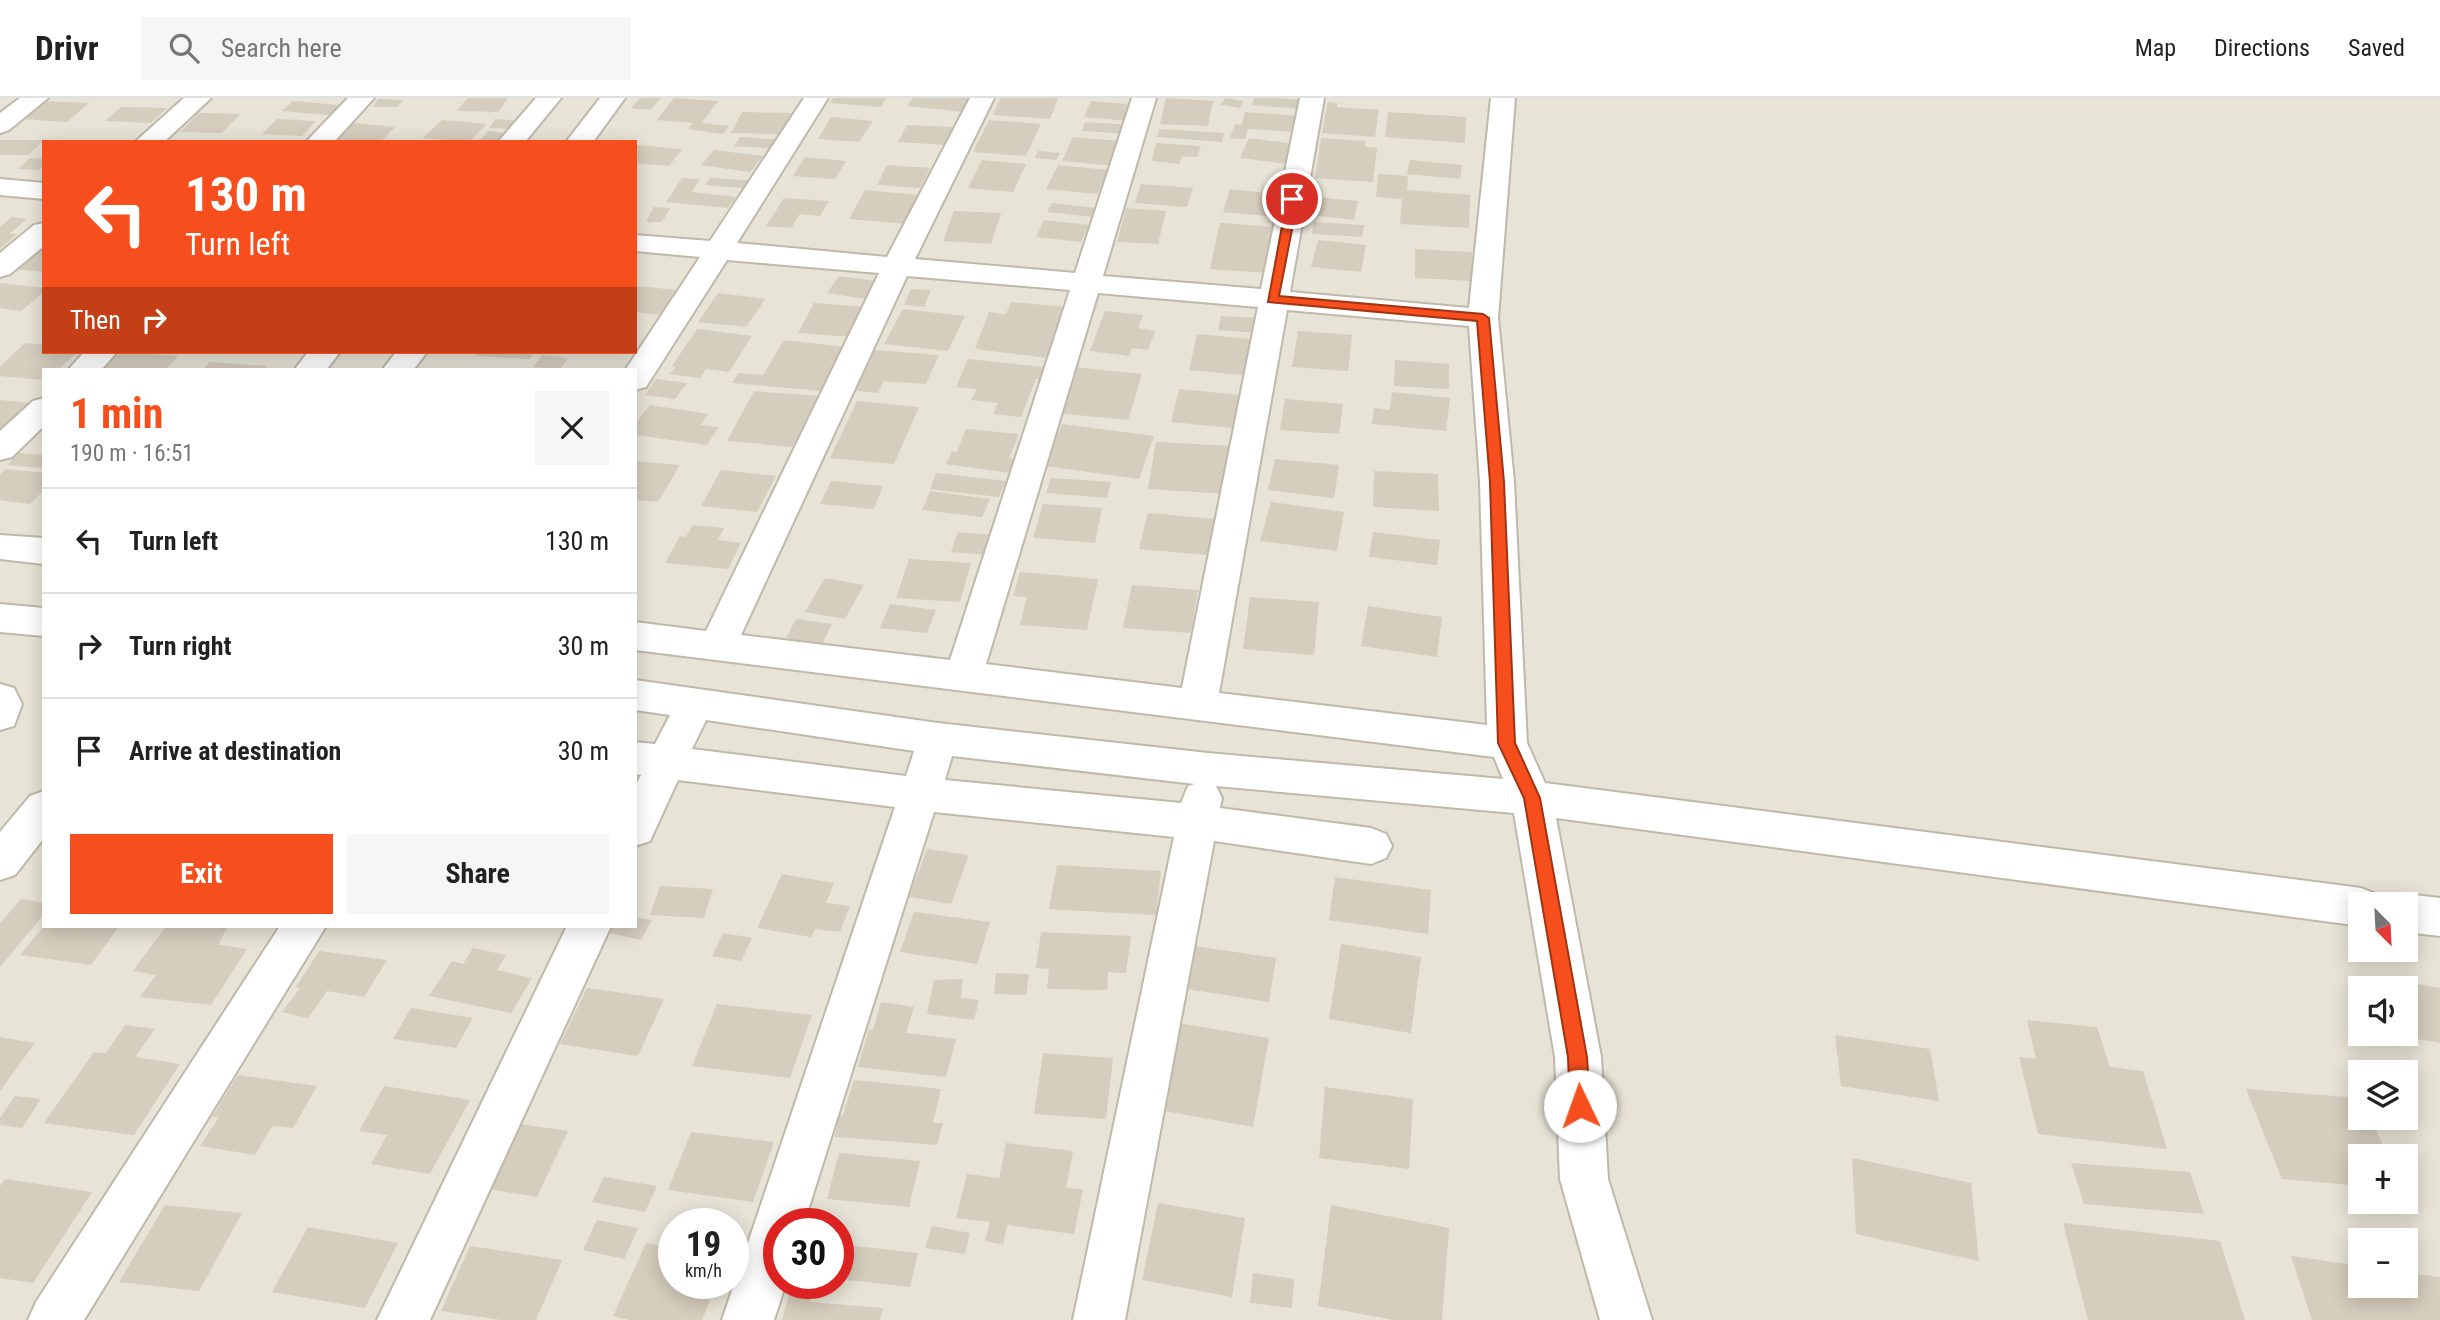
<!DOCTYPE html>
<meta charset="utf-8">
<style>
:root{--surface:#fff;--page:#f6f6f6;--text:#222;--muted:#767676;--line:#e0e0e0;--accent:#f64e1c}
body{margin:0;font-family:"Roboto Condensed",sans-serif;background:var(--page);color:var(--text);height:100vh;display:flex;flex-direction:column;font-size:26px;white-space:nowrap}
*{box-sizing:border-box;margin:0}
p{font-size:23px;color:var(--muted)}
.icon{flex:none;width:38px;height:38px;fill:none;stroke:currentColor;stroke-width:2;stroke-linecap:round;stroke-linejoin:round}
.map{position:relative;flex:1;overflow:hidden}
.details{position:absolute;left:42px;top:270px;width:595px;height:560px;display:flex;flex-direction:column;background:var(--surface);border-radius:0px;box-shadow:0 4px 18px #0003}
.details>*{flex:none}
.hud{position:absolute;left:42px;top:42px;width:595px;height:214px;border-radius:0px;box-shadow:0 4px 18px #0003;background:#f64e1c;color:#fff;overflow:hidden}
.needle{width:46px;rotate:156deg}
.fabs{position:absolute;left:2348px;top:794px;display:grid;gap:14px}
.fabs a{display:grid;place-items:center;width:70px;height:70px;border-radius:0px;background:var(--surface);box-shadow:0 4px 18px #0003;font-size:35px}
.speed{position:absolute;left:658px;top:1110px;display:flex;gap:14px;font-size:35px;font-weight:700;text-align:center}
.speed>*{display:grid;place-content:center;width:91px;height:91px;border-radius:50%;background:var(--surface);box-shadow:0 4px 18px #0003;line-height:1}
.speed small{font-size:18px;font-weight:400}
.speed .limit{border:10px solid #d22;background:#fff;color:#111}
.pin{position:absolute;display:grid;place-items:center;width:60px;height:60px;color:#fff;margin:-30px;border:4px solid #fff;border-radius:50%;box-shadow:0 2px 7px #0007}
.me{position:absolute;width:77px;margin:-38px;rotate:357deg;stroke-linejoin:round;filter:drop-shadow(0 0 5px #0008)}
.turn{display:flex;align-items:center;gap:24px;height:147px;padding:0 28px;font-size:32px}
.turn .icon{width:91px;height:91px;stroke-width:2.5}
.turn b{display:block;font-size:49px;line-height:60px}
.then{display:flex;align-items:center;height:66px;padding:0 28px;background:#0003;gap:14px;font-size:26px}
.round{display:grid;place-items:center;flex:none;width:74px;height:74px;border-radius:0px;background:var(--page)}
.overview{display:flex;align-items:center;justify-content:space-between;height:119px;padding:0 28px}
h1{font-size:42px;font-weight:700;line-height:52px;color:var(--accent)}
.primary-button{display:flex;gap:14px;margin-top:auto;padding:14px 28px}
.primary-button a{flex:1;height:80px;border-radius:0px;background:var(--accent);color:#fff;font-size:28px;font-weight:700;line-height:80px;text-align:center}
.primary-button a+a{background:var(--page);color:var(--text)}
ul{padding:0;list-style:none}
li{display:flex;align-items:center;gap:21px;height:105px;padding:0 28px;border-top:2px solid var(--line)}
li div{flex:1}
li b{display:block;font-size:26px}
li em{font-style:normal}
header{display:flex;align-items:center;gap:42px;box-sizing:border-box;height:98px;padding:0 35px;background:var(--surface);border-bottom:2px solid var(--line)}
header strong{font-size:33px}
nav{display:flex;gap:38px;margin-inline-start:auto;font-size:24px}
.search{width:490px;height:63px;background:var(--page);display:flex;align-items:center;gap:18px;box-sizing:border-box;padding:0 24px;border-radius:0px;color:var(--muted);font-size:26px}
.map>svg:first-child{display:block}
</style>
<header>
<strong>Drivr</strong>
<div class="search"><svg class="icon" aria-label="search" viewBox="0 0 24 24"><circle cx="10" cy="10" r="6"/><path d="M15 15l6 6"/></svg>Search here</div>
<nav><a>Map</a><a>Directions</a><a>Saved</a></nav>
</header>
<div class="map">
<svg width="2440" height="1222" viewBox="0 0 2440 1222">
<rect width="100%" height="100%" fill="#f3f1e8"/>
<path fill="#e7e3d6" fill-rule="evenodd" d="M0 0H2440V1222H0ZM44 44H635V254H44ZM44 271H635V828H44ZM2361 807H2406V852H2361ZM2361 891H2406V936H2361ZM2361 975H2406V1020H2361ZM2361 1059H2406V1104H2361ZM674 1125H733V1185H674ZM779 1125H838V1185H779ZM2361 1143H2406V1188H2361Z"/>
<g fill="#d5cdbd">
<polygon points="468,0 508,0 498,14 457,13"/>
<polygon points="640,0 661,0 650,12 631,10"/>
<polygon points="674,0 718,3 702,25 729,28 723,36 687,31 693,25 657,22"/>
<polygon points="833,0 886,0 881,9 830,5"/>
<polygon points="913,0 972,0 963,14 907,8"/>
<polygon points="1000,0 1058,0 1050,21 993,17"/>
<polygon points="1166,0 1213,3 1208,28 1160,26"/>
<polygon points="1225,0 1244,3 1240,10 1221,7"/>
<polygon points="1254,0 1276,0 1302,2 1300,11 1252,7"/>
<polygon points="378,1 403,2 397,9 373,9"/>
<polygon points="43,3 89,5 67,24 20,21"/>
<polygon points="293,3 340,7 329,17 282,13"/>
<polygon points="1091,3 1137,7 1130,23 1084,19"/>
<polygon points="1328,4 1337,5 1337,9 1379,12 1375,39 1322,35"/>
<polygon points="121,9 167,10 151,25 105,23"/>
<polygon points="742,14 792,15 782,36 731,35"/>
<polygon points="1245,14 1299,18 1295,34 1248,31 1245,41 1230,40 1235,26 1242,27"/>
<polygon points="1388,14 1466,19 1465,45 1385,39"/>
<polygon points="199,15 240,16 222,35 180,34"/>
<polygon points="831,19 873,23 859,44 818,41"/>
<polygon points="277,21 316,23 302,38 262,36"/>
<polygon points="495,21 525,23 518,31 489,30"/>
<polygon points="442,22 487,26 469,44 423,40"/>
<polygon points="989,22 1041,26 1026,58 973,54"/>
<polygon points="1085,24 1131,27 1129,36 1082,33"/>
<polygon points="353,25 395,29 380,44 333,43"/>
<polygon points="907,27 954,29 946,47 898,44"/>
<polygon points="1159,31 1224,35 1222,44 1157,39"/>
<polygon points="488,33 514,36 506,44 478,44"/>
<polygon points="740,39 783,42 777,51 734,48"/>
<polygon points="1073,39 1120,43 1117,68 1062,63"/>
<polygon points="1249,40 1296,46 1288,66 1240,60"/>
<polygon points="1321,40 1366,43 1365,49 1377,50 1373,84 1315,80"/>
<polygon points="0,42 44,42 28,57 0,57"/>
<polygon points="1156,45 1201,48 1197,59 1182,58 1179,66 1152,63"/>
<polygon points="637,47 682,51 669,68 635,65"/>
<polygon points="714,52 763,58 750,74 701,67"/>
<polygon points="1038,53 1060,55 1056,62 1035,60"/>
<polygon points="805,59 846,63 835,81 793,78"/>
<polygon points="30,60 44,61 44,68 38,72 18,71"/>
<polygon points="982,62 1026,66 1013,94 968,90"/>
<polygon points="1410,62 1462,67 1460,81 1407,76"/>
<polygon points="887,67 930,70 920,90 877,87"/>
<polygon points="1058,67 1109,72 1097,96 1046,91"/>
<polygon points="1378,76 1408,78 1407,92 1470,97 1469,130 1400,126 1402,101 1376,99"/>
<polygon points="682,80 700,81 692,94 736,99 728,110 666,104"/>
<polygon points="710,80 761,83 756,91 705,87"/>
<polygon points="1141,86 1193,90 1187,109 1135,105"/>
<polygon points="1230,91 1284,97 1277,119 1223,114"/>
<polygon points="865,92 920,97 906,126 849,121"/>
<polygon points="1315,99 1358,103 1354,122 1310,117"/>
<polygon points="784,100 829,103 820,118 800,116 791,130 766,128"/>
<polygon points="1052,105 1097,110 1092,119 1047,114"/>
<polygon points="654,109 670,110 662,124 646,124"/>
<polygon points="1126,110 1166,113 1158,146 1117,144"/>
<polygon points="954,113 1001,115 991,146 943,143"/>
<polygon points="12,119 27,121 9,136 17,136 0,151 0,129"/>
<polygon points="1044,122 1089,127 1081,144 1036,139"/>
<polygon points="1314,124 1364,127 1362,139 1312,136"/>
<polygon points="1220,125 1276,129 1268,175 1210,171"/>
<polygon points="1318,142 1366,147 1361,174 1311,169"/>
<polygon points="44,144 44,174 14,171"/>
<polygon points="1415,151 1472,154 1472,183 1415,180"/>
<polygon points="839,178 883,184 872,202 827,195"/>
<polygon points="0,185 44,190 44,194 21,213 0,210"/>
<polygon points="635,188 678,192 659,217 635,214"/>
<polygon points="911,191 931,192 924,209 904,207"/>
<polygon points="718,195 765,201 746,229 698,224"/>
<polygon points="1011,204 1067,209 1048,260 975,251 989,214 1006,216"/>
<polygon points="814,205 867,209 852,239 798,235"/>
<polygon points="903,211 965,218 948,253 884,246"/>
<polygon points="1105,213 1143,217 1138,230 1155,233 1148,252 1132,250 1129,258 1090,253"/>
<polygon points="1221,218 1260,220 1258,235 1218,232"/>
<polygon points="697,231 752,238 729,274 706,271 700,280 670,276 676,268 672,268"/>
<polygon points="1298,233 1352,237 1348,273 1292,269"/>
<polygon points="1197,236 1250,241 1243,277 1189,272"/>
<polygon points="784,242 846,249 822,293 732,285 738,275 763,277"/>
<polygon points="25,245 44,247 44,254 78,254 59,271 44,271 44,282 0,278 0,269"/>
<polygon points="875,252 939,257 926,286 884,283 878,295 856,293"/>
<polygon points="121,254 178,258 166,271 104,271"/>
<polygon points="479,254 534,254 530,261 476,258"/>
<polygon points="542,257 568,260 560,271 533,269"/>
<polygon points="968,261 1052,270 1048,282 1036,281 1021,319 993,316 998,305 971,302 977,291 956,289"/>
<polygon points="1395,262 1449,266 1449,291 1394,288"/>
<polygon points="210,264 267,268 264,271 203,271"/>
<polygon points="1074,269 1142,276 1128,322 1056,315"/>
<polygon points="656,281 687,285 675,301 645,297"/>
<polygon points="1179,291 1240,297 1232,330 1171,324"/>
<polygon points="754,293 818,298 793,349 727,343"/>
<polygon points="1392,294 1450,300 1446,333 1372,326 1374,310 1390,312"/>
<polygon points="1285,301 1343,306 1339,336 1280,332"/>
<polygon points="0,302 31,305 0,336"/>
<polygon points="857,303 919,309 894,366 830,360"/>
<polygon points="650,307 708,316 701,327 719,329 707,347 635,337 635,326"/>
<polygon points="1062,326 1154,338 1139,381 1045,368"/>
<polygon points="966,331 1019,336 1009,360 1022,362 1017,376 946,366 952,353 957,354"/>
<polygon points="1156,344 1233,348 1227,396 1148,391"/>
<polygon points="19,355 44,357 44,367 41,370 7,367"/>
<polygon points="1275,361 1339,367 1334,400 1268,392"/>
<polygon points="635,363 680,367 658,404 635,402"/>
<polygon points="6,371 44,375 44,392 30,406 0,402 0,376"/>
<polygon points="721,372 776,378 757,414 701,408"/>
<polygon points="1374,373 1438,376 1439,413 1373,409"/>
<polygon points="936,375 1006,383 999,399 930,391"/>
<polygon points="1051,380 1111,384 1107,400 1046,395"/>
<polygon points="831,383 883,388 874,411 820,406"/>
<polygon points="930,393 990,401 982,419 922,412"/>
<polygon points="1271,404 1344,414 1337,453 1260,443"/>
<polygon points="1043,406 1102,410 1095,445 1033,440"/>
<polygon points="1148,415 1216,421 1209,457 1139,451"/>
<polygon points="693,427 724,430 718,442 741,445 728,471 665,465 680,438 686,439"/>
<polygon points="958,434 995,437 990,457 951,454"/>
<polygon points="1373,434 1440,442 1437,467 1369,459"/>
<polygon points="909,461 971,465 960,504 896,500"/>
<polygon points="1020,474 1098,481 1087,532 1020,527 1027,499 1013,498"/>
<polygon points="825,480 864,487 845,521 805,514"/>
<polygon points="1132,487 1198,492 1191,535 1123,530"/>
<polygon points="1250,499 1319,504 1314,557 1243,551"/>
<polygon points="890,506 936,512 927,535 880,530"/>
<polygon points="1368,508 1442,519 1437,559 1361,548"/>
<polygon points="796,521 832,526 822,546 786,540"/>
<polygon points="927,751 969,757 951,806 909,799"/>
<polygon points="1057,767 1161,773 1156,817 1049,811"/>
<polygon points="782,776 834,785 826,805 850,808 840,834 815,831 811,839 757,830"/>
<polygon points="1335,779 1431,792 1428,836 1329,822"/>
<polygon points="660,788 713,791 704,820 650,817"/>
<polygon points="21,801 44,805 44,816 0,869 0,825"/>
<polygon points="914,814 990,824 977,866 900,854"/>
<polygon points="635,819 652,822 641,842 605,834 608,828 635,828"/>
<polygon points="44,828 119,828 91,867 20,857"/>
<polygon points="166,828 228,828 218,847 247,851 211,907 140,899 156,877 133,873"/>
<polygon points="1041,834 1131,838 1126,875 1108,874 1107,892 1047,891 1049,871 1036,870"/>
<polygon points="723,835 752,840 741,863 712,858"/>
<polygon points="1341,846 1421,859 1411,935 1329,921"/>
<polygon points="1195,848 1276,860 1269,904 1187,891"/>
<polygon points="473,850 506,857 497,872 532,880 511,915 429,898 452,863 463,866"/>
<polygon points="319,853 387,862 364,899 327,893 308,920 282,914 300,890 296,889"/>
<polygon points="996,875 1029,876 1026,897 994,896"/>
<polygon points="2382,880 2440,890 2440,945 2400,938 2406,936 2406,891 2386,891"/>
<polygon points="963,881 961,900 979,902 974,922 927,916 934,882"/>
<polygon points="587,890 664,901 638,958 560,946"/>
<polygon points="881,904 914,909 906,935 956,941 946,979 858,969 869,931 873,932"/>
<polygon points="717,906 812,917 790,980 692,968"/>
<polygon points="411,910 473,920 456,950 393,941"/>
<polygon points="2027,922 2097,929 2110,969 2143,973 2167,1051 2038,1036 2019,959 2036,961"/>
<polygon points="1178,925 1269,940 1253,1029 1159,1012"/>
<polygon points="125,927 155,931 135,959 180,966 134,1037 44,1025 94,954 106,955"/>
<polygon points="1835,937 1930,951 1939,1003 1841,988"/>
<polygon points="0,939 35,945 0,993"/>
<polygon points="1043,955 1113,960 1106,1021 1034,1016"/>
<polygon points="238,977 317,988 293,1030 272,1028 255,1057 200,1048 219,1019 212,1019"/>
<polygon points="854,982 941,991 933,1025 943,1025 937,1047 835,1039 839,1017 843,1017"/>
<polygon points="384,988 470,1002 430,1076 371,1066 387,1037 359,1033"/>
<polygon points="1325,989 1413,1001 1409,1071 1319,1060"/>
<polygon points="2246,991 2361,1000 2361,1020 2371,1020 2388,1059 2361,1059 2361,1088 2282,1081"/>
<polygon points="15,998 41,1001 22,1030 0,1027 0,1020"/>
<polygon points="514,1025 568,1033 537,1099 482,1090"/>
<polygon points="691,1034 774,1044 753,1104 668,1092"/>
<polygon points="1006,1045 1073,1053 1066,1090 1083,1091 1074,1136 1007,1127 1003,1147 985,1143 990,1124 956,1120 967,1076 999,1080"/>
<polygon points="839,1055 920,1063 909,1109 827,1101"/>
<polygon points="1852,1060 1971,1085 1979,1163 1856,1136"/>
<polygon points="2071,1065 2190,1074 2204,1116 2084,1106"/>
<polygon points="604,1079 657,1088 645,1114 592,1104"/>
<polygon points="5,1081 92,1094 33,1185 0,1180 0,1088"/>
<polygon points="1158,1105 1245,1120 1232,1199 1142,1182"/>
<polygon points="165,1107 242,1115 199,1193 119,1184"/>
<polygon points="1331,1107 1449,1130 1442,1222 1394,1222 1318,1208"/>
<polygon points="597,1122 638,1130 624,1161 583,1152"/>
<polygon points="2063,1125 2220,1143 2245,1222 2088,1222"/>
<polygon points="932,1128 970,1135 965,1156 925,1150"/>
<polygon points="308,1129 398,1145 365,1210 272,1194"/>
<polygon points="646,1145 674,1151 674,1185 717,1185 702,1222 629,1222 613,1218"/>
<polygon points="838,1146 918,1155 910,1189 838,1181"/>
<polygon points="470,1148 562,1162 536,1222 501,1222 441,1213"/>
<polygon points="2291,1158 2361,1168 2361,1188 2406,1188 2406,1175 2440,1179 2440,1222 2312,1222"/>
<polygon points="1253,1175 1294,1181 1292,1210 1250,1205"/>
<polygon points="792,1185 814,1185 810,1204 883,1210 880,1222 782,1222"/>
</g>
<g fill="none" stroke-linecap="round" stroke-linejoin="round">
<defs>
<g id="minor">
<polygon points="20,0 48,0 9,32 0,35 0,15"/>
<polygon points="184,0 211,0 164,44 135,44"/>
<polygon points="348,0 374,0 334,44 306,44"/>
<polygon points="536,0 561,0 525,44 498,44"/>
<polygon points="600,0 625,0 593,44 566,44"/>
<path d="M804 0H828L737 145 887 159 970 0H994L915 161 1075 175 1132 0H1156L1103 178 1261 191 1300 0H1324L1290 194 1469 210 1491 0H1515L1498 220 1514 384 1527 645 1545 685 2361 790 2376 796 2381 807H2361V828L1556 720 1601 959 1608 1081 1652 1222H1600L1560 1081 1555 959 1514 715 1216 688 1222 700 1220 710 1371 730 1386 736 1392 748 1386 760 1371 766 1214 743 1125 1222H1073L1174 739 934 714 804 1125H779V1185H786L774 1222H722L895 709 678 682 650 743 635 748V688L641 677 635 676V644L655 646 670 617 635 612V582L938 625 1208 655 1503 681 1494 659 635 552V524L706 533 879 175 727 162 646 289 635 292V271H626L700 159 635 153V137L710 143ZM907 178 1070 192 950 562 741 537ZM1098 195 1258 209 1182 590 986 566ZM1287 212 1469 228 1480 384 1487 627 1219 595ZM706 622 914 653 906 678 692 651ZM952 658 1195 686 1188 688 1181 705 945 682Z"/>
<polygon points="0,81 44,85 44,101 0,97"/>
<polygon points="44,125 44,148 10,176 0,179 0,155 34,127"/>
<polygon points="84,254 117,254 102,271 69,271"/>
<polygon points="308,254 340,254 327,271 295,271"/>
<polygon points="396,254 427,254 414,271 383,271"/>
<polygon points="44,300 44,328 12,359 0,362 0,333 33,303"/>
<polygon points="0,437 44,440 44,466 0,461"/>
<polygon points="0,506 44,510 44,538 0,534"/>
<polygon points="0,586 14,590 22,606 14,628 0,632"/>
<polygon points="44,693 44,740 15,777 0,782 0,734 30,698"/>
<polygon points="2406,796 2440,800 2440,838 2406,834 2406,807 2388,807 2391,802"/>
<polygon points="280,828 326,828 84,1222 28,1222 36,1204"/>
<polygon points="567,828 611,828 430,1222 377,1222"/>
</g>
</defs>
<use href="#minor" stroke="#bfb9aa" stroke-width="4"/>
<use href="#minor" fill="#fff" fill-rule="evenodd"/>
</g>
<polygon fill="#f64e1c" stroke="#a03312" stroke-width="2" points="1292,97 1298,101 1279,198 1483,216 1489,220 1504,384 1515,645 1540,700 1587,959 1590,1008 1587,1015 1580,1017 1573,1015 1570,1008 1568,959 1524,700 1498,645 1490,384 1477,223 1268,204 1287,101"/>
</svg>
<div class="fabs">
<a><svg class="needle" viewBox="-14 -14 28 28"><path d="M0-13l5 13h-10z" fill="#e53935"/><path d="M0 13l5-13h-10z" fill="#767676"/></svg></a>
<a><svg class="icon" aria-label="sound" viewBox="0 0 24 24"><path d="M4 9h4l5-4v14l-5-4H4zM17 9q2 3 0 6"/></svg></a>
<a><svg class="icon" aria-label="layers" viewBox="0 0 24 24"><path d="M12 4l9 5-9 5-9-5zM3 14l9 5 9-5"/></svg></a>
<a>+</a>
<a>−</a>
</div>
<div class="speed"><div>19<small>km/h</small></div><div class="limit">30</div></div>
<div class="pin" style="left:1292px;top:101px;background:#d93025"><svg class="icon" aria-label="arrive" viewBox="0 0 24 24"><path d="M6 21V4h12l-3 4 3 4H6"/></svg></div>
<svg class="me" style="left:1580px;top:1008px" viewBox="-20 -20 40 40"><circle r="19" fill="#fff"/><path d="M0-13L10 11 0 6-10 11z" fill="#f64e1c"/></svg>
<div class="hud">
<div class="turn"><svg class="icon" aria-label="left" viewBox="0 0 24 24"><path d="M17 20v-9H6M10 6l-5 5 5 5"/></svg><div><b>130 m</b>Turn left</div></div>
<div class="then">Then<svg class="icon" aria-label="right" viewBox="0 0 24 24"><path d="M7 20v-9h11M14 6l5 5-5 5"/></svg></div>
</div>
<section class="details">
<div class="overview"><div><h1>1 min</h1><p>190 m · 16:51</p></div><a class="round"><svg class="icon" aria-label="close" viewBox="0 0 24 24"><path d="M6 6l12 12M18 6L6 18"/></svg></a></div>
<ul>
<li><svg class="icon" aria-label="left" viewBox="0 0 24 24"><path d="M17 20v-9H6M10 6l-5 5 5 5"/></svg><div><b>Turn left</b></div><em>130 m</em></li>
<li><svg class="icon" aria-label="right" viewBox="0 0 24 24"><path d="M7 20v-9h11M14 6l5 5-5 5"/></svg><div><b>Turn right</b></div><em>30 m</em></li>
<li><svg class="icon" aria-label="arrive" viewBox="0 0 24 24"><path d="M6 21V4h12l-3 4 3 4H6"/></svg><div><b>Arrive at destination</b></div><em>30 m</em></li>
</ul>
<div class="primary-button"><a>Exit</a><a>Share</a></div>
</section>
</div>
